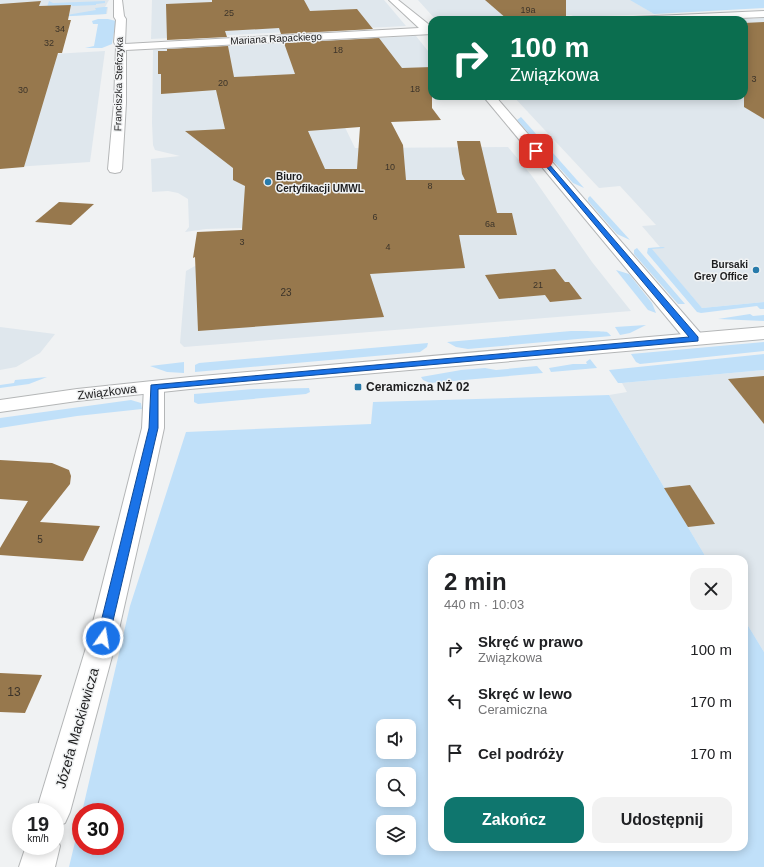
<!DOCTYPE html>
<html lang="pl">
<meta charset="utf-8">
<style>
:root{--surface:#fff;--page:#f2f2f2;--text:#202124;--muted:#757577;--accent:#0f766e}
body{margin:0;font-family:Arial,sans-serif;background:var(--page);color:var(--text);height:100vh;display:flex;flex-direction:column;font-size:15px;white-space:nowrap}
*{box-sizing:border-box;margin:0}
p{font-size:13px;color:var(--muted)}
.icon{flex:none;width:22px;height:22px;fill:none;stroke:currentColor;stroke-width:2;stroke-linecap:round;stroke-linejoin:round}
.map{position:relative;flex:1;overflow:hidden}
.panel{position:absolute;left:428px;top:555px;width:320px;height:296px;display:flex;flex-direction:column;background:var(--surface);border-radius:12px;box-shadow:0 2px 10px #0003}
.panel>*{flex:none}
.top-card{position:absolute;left:428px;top:16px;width:320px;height:84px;border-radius:12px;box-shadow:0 2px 10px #0003;background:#0b6e4f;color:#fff;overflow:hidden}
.controls{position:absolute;left:376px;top:719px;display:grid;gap:8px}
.controls a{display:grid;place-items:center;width:40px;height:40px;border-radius:8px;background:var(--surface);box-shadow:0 2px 10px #0003;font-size:20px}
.speed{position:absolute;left:12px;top:803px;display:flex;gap:8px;font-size:20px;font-weight:700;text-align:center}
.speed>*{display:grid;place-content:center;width:52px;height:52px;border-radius:50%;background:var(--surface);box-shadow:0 2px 10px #0003;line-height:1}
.speed small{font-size:10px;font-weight:400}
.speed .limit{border:6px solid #d22;background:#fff;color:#111}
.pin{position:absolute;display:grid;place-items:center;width:34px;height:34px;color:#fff;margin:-17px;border-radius:8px;box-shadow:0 2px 6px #0006}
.me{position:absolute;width:44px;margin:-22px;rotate:13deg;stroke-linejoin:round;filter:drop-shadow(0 0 3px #0008)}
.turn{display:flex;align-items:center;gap:14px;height:84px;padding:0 16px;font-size:18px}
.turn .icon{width:52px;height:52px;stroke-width:2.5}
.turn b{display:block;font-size:28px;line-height:34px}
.round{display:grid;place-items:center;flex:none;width:42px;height:42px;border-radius:12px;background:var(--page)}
.headline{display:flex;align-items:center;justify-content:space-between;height:68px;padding:0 16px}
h1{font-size:24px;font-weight:600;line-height:30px}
.primary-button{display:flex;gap:8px;margin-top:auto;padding:8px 16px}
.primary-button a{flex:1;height:46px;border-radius:12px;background:var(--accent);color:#fff;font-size:16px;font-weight:600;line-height:46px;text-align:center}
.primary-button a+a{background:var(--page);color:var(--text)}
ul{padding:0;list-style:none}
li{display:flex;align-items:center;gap:12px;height:52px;padding:0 16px}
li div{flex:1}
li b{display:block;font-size:15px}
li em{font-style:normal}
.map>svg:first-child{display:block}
</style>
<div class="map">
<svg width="764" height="867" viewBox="0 0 764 867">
<rect width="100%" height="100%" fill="#f0f2f3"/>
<g fill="#dfe7ed">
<polygon points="0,0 109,0 105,7 108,7 107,14 0,19"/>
<polygon points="152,0 384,0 406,26 151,39"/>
<polygon points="418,0 631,0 654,14 575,17 571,15 491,18 493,20 436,20"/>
<polygon points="764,18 764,302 702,308 650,248 660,247 642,226 656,225 620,186 599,188 513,96 744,96 744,20 728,20"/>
<polygon points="416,36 432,56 432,80 337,111 355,148 508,147 532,176 592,262 631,311 184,347 180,343 186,271 204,261 305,226 206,229 185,232 189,227 188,199 178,193 168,191 152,192 151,159 180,156 155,150 153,145 152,123 153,50"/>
<polygon points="105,51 90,162 0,168 0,57"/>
<polygon points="0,327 55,334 40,353 16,367 0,370"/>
<polygon points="764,370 764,652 744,619 744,559 707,559 609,395 627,392 622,383"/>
</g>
<g fill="#c0e0f9" fill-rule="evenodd">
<polygon points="630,0 764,0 764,8 654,14"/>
<polygon points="49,1 53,3 105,1 105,3 96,4 96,5 72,6 72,5 47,7"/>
<polygon points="103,7 107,7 106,14 55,17 96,10 95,8"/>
<polygon points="98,19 108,19 116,21 112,44 102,48 85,48 94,46 98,24 93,24 92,21"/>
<polygon points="521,117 584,188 573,183 517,120"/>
<polygon points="590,196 630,240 617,234 588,201 588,198"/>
<polygon points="663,247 665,248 652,249 702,308 764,302 764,309 760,309 757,306 701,313 697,312 647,253 648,248"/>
<polygon points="637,248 685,304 678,304 634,254 634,250"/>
<polygon points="616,270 629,274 652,303 656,313 648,310"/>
<polygon points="750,314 753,316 764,315 764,321 718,319"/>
<polygon points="646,325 630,333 620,335 615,327"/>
<path d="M571 331C577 331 605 331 607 332 609 333 610 335 611 336L468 349 456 347 447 342Z"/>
<polygon points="764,342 764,351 640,364 636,362 631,354"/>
<polygon points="428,343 427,347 420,352 195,372 195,365 199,363"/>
<polygon points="764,354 764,370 622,383 618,383 609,370"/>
<polygon points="590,359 597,368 551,372 549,368 573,364 587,364 586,362"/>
<polygon points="184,362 184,373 167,372 150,366"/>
<polygon points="537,366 543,373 430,383 423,380 421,377 461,370 485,368 496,370"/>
<polygon points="47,377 29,384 0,388 0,385 14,383 15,380"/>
<polygon points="309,388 310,392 306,394 198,404 194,402 194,394 253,389"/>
<path d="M609 395 707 559H432V847H744V619L764 652V867H69L81 817V846H115V812H82L130 606 186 432 371 424 373 402ZM383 726H409V752H383ZM383 774H409V800H383ZM383 822H409V848H383Z"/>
<polygon points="131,400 141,403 142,409 77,416 0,428 0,418"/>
</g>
<g fill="#97784d" fill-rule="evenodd">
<polygon points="212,0 304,0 310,11 357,9 373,29 281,34 279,28 225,31 227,37 167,40 166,4 212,2"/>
<polygon points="485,0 566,0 566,16 507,19"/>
<polygon points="41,1 39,6 71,5 68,20 71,20 62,53 58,53 24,167 0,169 0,4"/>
<polygon points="764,22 764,119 744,107 744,23"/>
<path d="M379 38 402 68 432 67V108L441 120 391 122 403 145 406 180H465L462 174 457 141H480L497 213H512L517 235H459L465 268 370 274 384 317 198 331 195 257 193 258 197 232 242 230 245 186 233 180V168L185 131 225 129 216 90 161 94V74H158V51H167V49L228 46 234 77 295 74 284 43ZM360 127 357 169H325L308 131Z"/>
<polygon points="59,202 94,204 71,225 35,222"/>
<polygon points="555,269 565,282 569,282 582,299 550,302 545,295 499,299 485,275"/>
<polygon points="764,376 764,424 728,379"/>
<polygon points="0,460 52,463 69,470 71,476 70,484 40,522 100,526 83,561 0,555 0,548 28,501 0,499"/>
<polygon points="690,485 715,524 688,527 664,488"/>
<polygon points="0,673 42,675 25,713 0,712"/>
</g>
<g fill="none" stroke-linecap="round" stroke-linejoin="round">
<defs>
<g id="street">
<polygon points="114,0 122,0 124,16 126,19 125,44 419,28 389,0 398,0 432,27 432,34 126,50 126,103 122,169 120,172 115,173 110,172 108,169 114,103 116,47 114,42 116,20 114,17"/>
<polygon points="764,11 764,17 693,20 628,20 633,17"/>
<polygon points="483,96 495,96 702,335 705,339 702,343 695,345 688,343"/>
<polygon points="154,381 161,383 164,387 164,428 153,479 117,638 70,812 65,823 55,827 55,812 36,812 89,638 129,479 142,428 144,387 147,383"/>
<polygon points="55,834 60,846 55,867 19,867 26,846 55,846"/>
</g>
<polygon id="secondary" points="764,327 764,339 190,389 77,401 0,412 0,400 77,389 190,377"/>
</defs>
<use href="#street" stroke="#b4b6b7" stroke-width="2"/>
<use href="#secondary" stroke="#b4b6b7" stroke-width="2"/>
<use href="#street" fill="#fff" fill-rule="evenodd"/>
<use href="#secondary" fill="#fff" fill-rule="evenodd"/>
</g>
<polygon fill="#1a73e8" stroke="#114b97" points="536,149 698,337 698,341 158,389 158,428 109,638 107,641 103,642 99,641 97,638 149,428 151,385 689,337 534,152 533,151"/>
<g fill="#287bab" stroke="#f0f2f3" stroke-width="1.5">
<circle cx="268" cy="182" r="4"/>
<circle cx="756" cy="270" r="4"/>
<rect x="354" y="383" width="8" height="8" rx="2"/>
</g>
<g text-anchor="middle" stroke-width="3" stroke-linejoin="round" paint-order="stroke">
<g font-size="9" fill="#3c342a">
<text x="528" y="13">19a</text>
<text x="229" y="16">25</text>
<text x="60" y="32">34</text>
<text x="49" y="46">32</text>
<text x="338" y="53">18</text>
<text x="754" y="82">3</text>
<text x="223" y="86">20</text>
<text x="415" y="92">18</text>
<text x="23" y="93">30</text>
<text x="390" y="170">10</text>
<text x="430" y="189">8</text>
<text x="375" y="220">6</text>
<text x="490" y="227">6a</text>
<text x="242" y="245">3</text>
<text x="388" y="250">4</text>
<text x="538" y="288">21</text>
</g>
<g font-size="10" fill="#1d1d1e" stroke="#f0f2f3">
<text transform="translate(276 38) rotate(-3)" y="4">Mariana Rapackiego</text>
<text transform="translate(118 84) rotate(-89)" y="4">Franciszka Stefczyka</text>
</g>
<g font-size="10" font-weight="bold" fill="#1d1d1e" stroke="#f0f2f3" text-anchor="start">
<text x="276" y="180">Biuro<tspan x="276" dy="12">Certyfikacji UMWL</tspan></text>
<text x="748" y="268" text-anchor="end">Bursaki<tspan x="748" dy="12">Grey Office</tspan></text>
</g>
<g font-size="10" fill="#3c342a">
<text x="286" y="296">23</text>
<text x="40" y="543">5</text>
</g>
<g font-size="12" font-weight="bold" fill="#1d1d1e" stroke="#f0f2f3" text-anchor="start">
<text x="366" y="391">Ceramiczna NŻ 02</text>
</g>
<g font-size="12" fill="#1d1d1e" stroke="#f0f2f3">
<text transform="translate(107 392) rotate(-7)" y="4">Związkowa</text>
</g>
<g font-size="12" fill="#3c342a">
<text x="14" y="696">13</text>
</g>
<g font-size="14" fill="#1d1d1e" stroke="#f0f2f3">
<text transform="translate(77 728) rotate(-74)" y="5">Józefa Mackiewicza</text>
</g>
</g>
</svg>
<div class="controls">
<a><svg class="icon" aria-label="sound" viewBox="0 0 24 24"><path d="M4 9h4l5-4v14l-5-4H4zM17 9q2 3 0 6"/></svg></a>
<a><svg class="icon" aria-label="search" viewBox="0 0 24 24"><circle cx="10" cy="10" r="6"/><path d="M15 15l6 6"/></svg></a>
<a><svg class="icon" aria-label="layers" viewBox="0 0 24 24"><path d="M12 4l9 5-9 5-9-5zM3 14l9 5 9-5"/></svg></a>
</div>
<div class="speed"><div>19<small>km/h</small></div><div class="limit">30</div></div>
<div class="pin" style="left:536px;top:151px;background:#d93025"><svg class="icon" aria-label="arrive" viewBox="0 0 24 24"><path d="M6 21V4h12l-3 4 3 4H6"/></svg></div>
<svg class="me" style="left:103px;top:638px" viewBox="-20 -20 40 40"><circle r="17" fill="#1a73e8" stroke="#fff" stroke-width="3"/><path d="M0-11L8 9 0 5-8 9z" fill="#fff"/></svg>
<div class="top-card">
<div class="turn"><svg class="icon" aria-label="right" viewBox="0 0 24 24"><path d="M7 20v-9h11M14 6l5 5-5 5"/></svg><div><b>100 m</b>Związkowa</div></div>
</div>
<section class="panel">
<div class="headline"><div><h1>2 min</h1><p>440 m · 10:03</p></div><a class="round"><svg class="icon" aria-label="close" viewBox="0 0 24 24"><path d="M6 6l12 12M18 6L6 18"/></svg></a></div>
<ul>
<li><svg class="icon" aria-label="right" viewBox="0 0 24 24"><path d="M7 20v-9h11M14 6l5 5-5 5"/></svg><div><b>Skręć w prawo</b><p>Związkowa</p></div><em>100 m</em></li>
<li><svg class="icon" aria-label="left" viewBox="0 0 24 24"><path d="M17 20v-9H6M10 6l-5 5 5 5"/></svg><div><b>Skręć w lewo</b><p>Ceramiczna</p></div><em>170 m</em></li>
<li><svg class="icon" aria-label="arrive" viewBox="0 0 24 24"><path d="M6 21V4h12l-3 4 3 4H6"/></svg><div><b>Cel podróży</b></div><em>170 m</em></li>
</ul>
<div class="primary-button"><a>Zakończ</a><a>Udostępnij</a></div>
</section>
</div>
